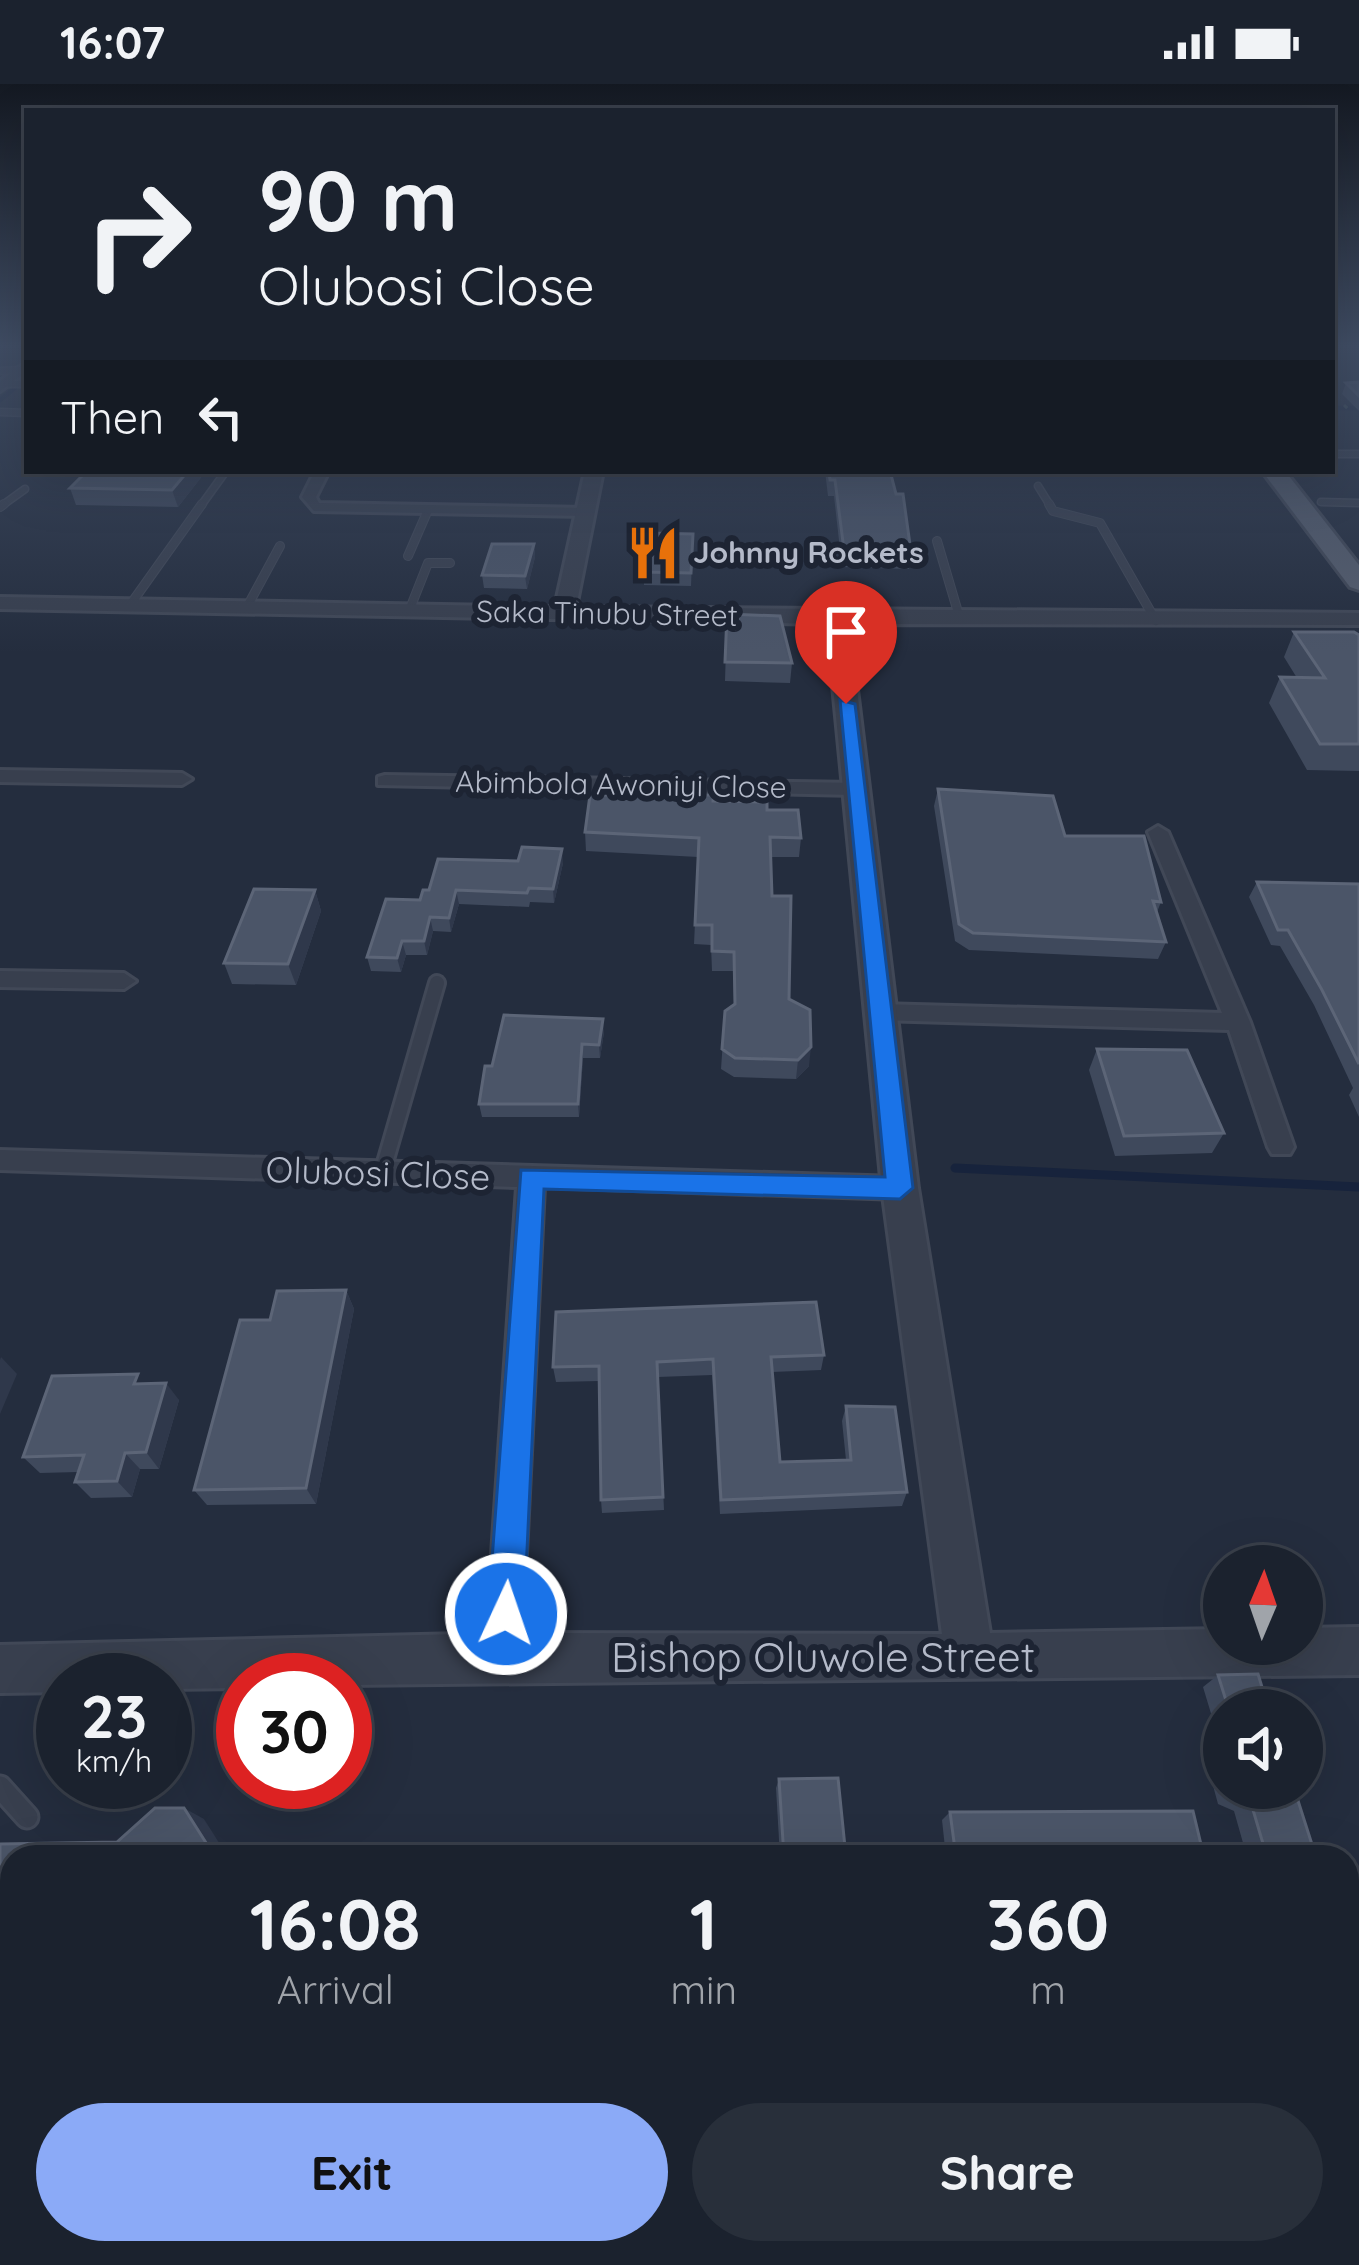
<!DOCTYPE html>
<style>
:root{--surface:#1b222e;--page:#282f3a;--text:#f1f3f6;--muted:#a0a4aa;--line:#393f4a;--accent:#8baaf7}
body{margin:0;font-family:Quicksand,sans-serif;background:var(--page);color:var(--text);height:100vh;display:flex;flex-direction:column;font-size:45px;white-space:nowrap}
*{box-sizing:border-box;margin:0}
p{font-size:39px;color:var(--muted)}
.icon{flex:none;width:66px;height:66px;fill:none;stroke:currentColor;stroke-width:2;stroke-linecap:round;stroke-linejoin:round}
.map{position:relative;flex:1;overflow:hidden}
.side{position:absolute;left:0px;top:1761px;width:1359px;height:420px;display:flex;flex-direction:column;background:var(--surface);border-radius:36px 36px 0 0;box-shadow:0 12px 48px #0002,0 0 0 3px var(--line)}
.side>*{flex:none}
.top-card{position:absolute;left:24px;top:24px;width:1311px;height:366px;border-radius:0px;box-shadow:0 12px 48px #0002,0 0 0 3px var(--line);background:#1b222e;color:var(--text);overflow:hidden}
.needle{width:78px;rotate:2deg}
.tools{position:absolute;left:1203px;top:1461px;display:grid;gap:24px}
.tools a{display:grid;place-items:center;width:120px;height:120px;border-radius:50%;background:var(--surface);box-shadow:0 12px 48px #0002,0 0 0 3px var(--line);font-size:60px}
.speed{position:absolute;left:36px;top:1569px;display:flex;gap:24px;font-size:60px;font-weight:700;text-align:center}
.speed>*{display:grid;place-content:center;width:156px;height:156px;border-radius:50%;background:var(--surface);box-shadow:0 12px 48px #0002,0 0 0 3px var(--line);line-height:1}
.speed small{font-size:30px;font-weight:400}
.speed .limit{border:18px solid #d22;background:#fff;color:#111}
.pin{position:absolute;display:grid;place-items:center;width:102px;height:102px;color:#fff;margin:-123px -51px;border-radius:50% 50% 50% 0;rotate:-45deg;box-shadow:0 0 12px #0007}
.pin .icon{rotate:45deg}
.me{position:absolute;width:132px;margin:-66px;rotate:3deg;stroke-linejoin:round;filter:drop-shadow(0 0 9px #0008)}
.turn{display:flex;align-items:center;gap:42px;height:252px;padding:0 36px;font-size:54px}
.turn .icon{width:156px;height:156px;stroke-width:2.5}
.turn b{display:block;font-size:84px;line-height:102px}
.then{display:flex;align-items:center;height:114px;padding:0 36px;background:#0003;gap:24px;font-size:45px}
.eta{display:flex;justify-content:space-evenly;align-items:center;height:204px;text-align:center}
.eta b{font-size:72px;font-weight:700;line-height:84px}
.cta{display:flex;gap:24px;margin-top:auto;padding:24px 36px}
.cta a{flex:1;height:138px;border-radius:72px;background:var(--accent);color:#111;font-size:48px;font-weight:700;line-height:138px;text-align:center}
.cta a+a{background:var(--page);color:var(--text)}
.status{display:flex;justify-content:space-between;align-items:center;height:84px;padding:0 60px;background:var(--surface);direction:ltr}
.status svg{height:33px;fill:currentColor}
.map>svg:first-child{display:block}
</style>
<div class="status"><b>16:07</b><svg viewBox="0 0 49 12"><path d="M0 12V9h3v3zM5 12V6h3v6zM10 12V3h3v9zM15 12V0h3v12zM26 1h20v11H26zM47 4h2v5h-2z"/></svg></div>
<div class="map">
<svg width="1359" height="2181" viewBox="0 0 1359 2181">
<rect width="100%" height="100%" fill="#242d3e"/>
<g fill="none" stroke-linecap="round" stroke-linejoin="round">
<g stroke="#17233c" stroke-width="4.5">
<polyline points="0,316 15,304"/>
<polyline points="1332,324 1359,324"/>
</g>
<polyline stroke="#17233c" stroke-width="9" points="955,1084 1359,1103"/>
<defs>
<g id="service-far3">
<polyline points="0,287 20,286"/>
<polyline points="3,300 27,300"/>
<polyline points="0,328 27,329"/>
<polyline points="1332,370 1359,370"/>
<polyline points="1038,402 1051,423"/>
<polyline points="1321,418 1359,419"/>
<polyline points="0,423 25,405"/>
<polyline points="200,423 226,387"/>
</g>
<g id="service-far2">
<polyline points="1049,420 1053,427 1100,439 1156,537"/>
<polyline points="0,423 4,420"/>
<polyline points="937,457 960,535"/>
<polyline points="408,472 428,426"/>
<polyline points="130,521 202,420"/>
<polyline points="247,523 280,462"/>
<polyline points="409,527 428,479 450,479"/>
</g>
<polyline id="service-far1" points="382,1089 437,899"/>
<polyline id="service" points="0,1703 27,1733"/>
<g id="minor">
<polygon points="27,278 27,287 0,307 0,297"/>
<polygon points="315,387 329,387 316,413 319,419 585,424 592,428 585,432 314,427 302,413"/>
<polygon points="0,686 182,689 192,695 182,701 0,698"/>
<polygon points="385,691 856,699 866,705 856,711 378,701 378,693"/>
<polygon points="1158,742 1168,748 1250,938 1294,1063 1290,1070 1272,1070 1268,1063 1229,946 879,936 867,928 879,920 1222,929 1148,748"/>
<polygon points="0,887 124,889 136,897 124,905 0,903"/>
<polygon points="0,1066 900,1093 910,1096 914,1104 910,1112 900,1115 544,1103 521,1573 516,1586 503,1591 490,1586 485,1573 517,1103 0,1086"/>
</g>
<polygon id="tertiary" points="585,387 603,387 576,523 1359,529 1359,541 849,540 918,1104 990,1549 1224,1545 1224,1560 1302,1560 1302,1544 1359,1543 1359,1591 345,1601 345,1596 243,1596 243,1604 165,1605 165,1596 63,1596 63,1608 0,1609 0,1561 503,1549 942,1550 882,1104 827,540 0,525 0,513 555,523"/>
<polygon id="primary" points="1262,387 1285,387 1359,481 1359,506 1350,503"/>
</defs>
<use href="#service-far3" stroke="#414857" stroke-width="9"/>
<use href="#service-far2" stroke="#414857" stroke-width="10"/>
<use href="#service-far1" stroke="#414857" stroke-width="20"/>
<use href="#service" stroke="#414857" stroke-width="27"/>
<use href="#minor" stroke="#414857" stroke-width="6"/>
<use href="#tertiary" stroke="#414857" stroke-width="6"/>
<use href="#primary" stroke="#414857" stroke-width="6"/>
<polyline stroke="#3f5357" stroke-width="3" stroke-dasharray="4.5 4.5" stroke-linecap="butt" points="1344,321 1348,325"/>
<use href="#service-far3" stroke="#383f4e" stroke-width="6"/>
<use href="#service-far2" stroke="#383f4e" stroke-width="8"/>
<use href="#service-far1" stroke="#383f4e" stroke-width="14"/>
<use href="#service" stroke="#383f4e" stroke-width="21"/>
<use href="#minor" fill="#383f4e" fill-rule="evenodd"/>
<use href="#tertiary" fill="#383f4e" fill-rule="evenodd"/>
<use href="#primary" fill="#565e6e" fill-rule="evenodd"/>
</g>
<g fill="#3f495c">
<polygon points="1359,298 1359,327 1342,310 1346,299"/>
<polygon points="87,387 206,387 178,423 76,421 70,404"/>
<polygon points="825,387 890,387 911,468 909,485 842,483 834,412 828,412"/>
<polygon points="693,450 691,502 644,501 644,488"/>
<polygon points="534,460 535,473 527,505 484,504 482,491"/>
<polygon points="727,530 792,579 790,599 725,597"/>
<polygon points="1294,548 1359,551 1359,687 1307,686 1269,619 1280,593 1297,594 1284,573"/>
<polygon points="938,705 1065,752 1161,818 1157,828 1166,858 1158,875 969,866 955,857 934,722"/>
<polygon points="713,717 767,726 801,754 799,773 770,773 772,812 789,915 809,982 796,995 734,993 721,985 725,927 734,920 733,887 712,887 711,861 694,860 698,773 586,767 585,748"/>
<polygon points="563,779 554,819 530,818 529,823 459,820 451,848 433,847 427,871 406,871 401,888 371,887 367,873 429,806"/>
<polygon points="1257,798 1359,800 1359,1033 1349,1011 1353,1004 1314,921 1280,862 1271,861 1249,813"/>
<polygon points="315,806 321,827 296,901 232,900 224,879"/>
<polygon points="604,948 600,974 583,974 579,1033 482,1033 479,1020 492,982"/>
<polygon points="1097,965 1224,1049 1212,1069 1115,1072 1089,986"/>
<polygon points="346,1206 354,1225 316,1420 207,1421 194,1406"/>
<polygon points="824,1271 821,1286 772,1288 780,1378 846,1376 842,1337 846,1322 907,1408 902,1422 720,1430 712,1291 658,1293 664,1426 602,1429 601,1416 599,1297 556,1298 553,1283"/>
<polygon points="145,1300 179,1316 159,1385 140,1385 132,1413 91,1414 75,1398 78,1388 40,1389 23,1373"/>
<polygon points="1218,1591 1269,1626 1224,1626 1224,1704 1294,1704 1316,1773 1247,1773 1234,1727 1218,1720 1206,1676 1222,1666 1203,1603"/>
<polygon points="779,1695 846,1773 780,1773 776,1704"/>
<polygon points="950,1728 1204,1773 946,1773 942,1736"/>
<polygon points="657,2169 710,2169 711,2181 656,2181"/>
</g>
<g fill="#2f384b">
<polygon points="188,387 206,387 178,423 172,406"/>
<polygon points="534,460 535,473 527,505 525,492"/>
<polygon points="562,765 563,779 554,819 553,805"/>
<polygon points="315,806 321,827 296,901 288,880"/>
<polygon points="456,806 459,820 451,848 449,834"/>
<polygon points="430,833 433,847 427,871 424,857"/>
<polygon points="402,857 406,871 401,888 397,874"/>
<polygon points="603,935 604,948 600,974 599,961"/>
<polygon points="582,960 583,974 579,1033 578,1020"/>
<polygon points="811,963 809,982 796,995 798,976"/>
<polygon points="346,1206 354,1225 316,1420 306,1404"/>
<polygon points="1,1273 17,1290 0,1330 0,1276"/>
<polygon points="166,1299 179,1316 159,1385 146,1368"/>
<polygon points="125,1369 140,1385 132,1413 117,1397"/>
<polygon points="184,1724 204,1735 228,1773 215,1773"/>
<polygon points="188,2169 210,2169 208,2181 185,2181"/>
</g>
<g fill="#4b5568" stroke="#5c6577" stroke-width="3">
<polygon points="1359,298 1359,312 1346,299"/>
<polygon points="87,387 188,387 172,406 70,404"/>
<polygon points="829,387 890,387 896,410 903,410 911,468 844,466 835,396 830,396"/>
<polygon points="648,449 693,450 691,489 644,488"/>
<polygon points="492,460 534,460 525,492 482,491"/>
<polygon points="727,530 780,532 792,579 725,578"/>
<polygon points="1294,548 1354,548 1359,551 1359,660 1320,660 1280,593 1325,594"/>
<polygon points="938,705 1053,712 1065,752 1144,752 1161,818 1153,817 1166,858 973,849 959,840"/>
<polygon points="590,711 713,711 713,717 767,718 767,726 798,726 801,754 770,753 772,812 791,812 789,915 810,926 811,963 798,976 735,974 722,965 725,927 735,920 734,868 712,867 712,841 695,841 699,754 585,748"/>
<polygon points="522,763 562,765 553,805 529,804 527,809 456,806 449,834 430,833 424,857 402,857 397,874 367,873 386,815 420,816 423,806 429,806 438,775 518,777"/>
<polygon points="1257,798 1359,800 1359,980 1322,906 1288,846 1278,846"/>
<polygon points="254,805 315,806 288,880 224,879"/>
<polygon points="504,931 603,935 599,961 582,960 578,1020 479,1020 485,982 492,982"/>
<polygon points="1097,965 1187,966 1224,1049 1124,1052"/>
<polygon points="346,1206 306,1404 194,1406 240,1236 270,1236 277,1207"/>
<polygon points="816,1218 824,1271 771,1273 780,1378 851,1376 846,1322 895,1323 907,1408 721,1416 713,1275 657,1278 663,1413 601,1416 599,1282 553,1283 556,1228"/>
<polygon points="138,1290 134,1300 166,1299 146,1368 125,1369 117,1397 75,1398 84,1371 23,1373 52,1292"/>
<polygon points="1258,1590 1269,1626 1229,1626 1218,1591"/>
<polygon points="838,1694 846,1773 784,1773 779,1695"/>
<polygon points="1233,1704 1294,1704 1316,1773 1267,1773 1251,1719 1235,1712"/>
<polygon points="155,1724 184,1724 215,1773 12,1773 12,2169 188,2169 185,2181 0,2181 0,1760 117,1758"/>
<polygon points="1193,1727 1204,1773 956,1773 950,1728"/>
<rect x="1347" y="1823" width="12" height="221"/>
<polygon points="798,2169 874,2169 875,2181 798,2181"/>
<rect x="656" y="2174" width="55" height="7"/>
</g>
<linearGradient id="sky" x2="0" y2="1"><stop stop-color="#141922"/><stop offset="0.46" stop-color="#3f4c63"/><stop offset="1" stop-color="#3f4c63" stop-opacity="0"/></linearGradient>
<rect width="1359" height="569" fill="url(#sky)"/>
<polygon fill="#1a73e8" stroke="#114b97" stroke-width="3" points="840,616 855,620 913,1104 900,1115 544,1105 524,1530 519,1542 506,1548 493,1542 488,1530 521,1086 885,1093"/>
<defs>
<symbol id="restaurant-bare" viewBox="-9 -9 18 18"><path d="M-5-6h1v4h1v-4h1v4h1v-4h1v5L-1.5 .5V6h-2V.5L-5-1ZM5-6V6H3V1.5H1.5Q1.5-4 5-6Z" fill="#e8710a" stroke="#1d2433" stroke-width="2.5" paint-order="stroke"/></symbol>
</defs>
<g fill-rule="evenodd">
<use href="#restaurant-bare" x="615" y="431" width="76" height="76"/>
</g>
<g text-anchor="middle" stroke-width="12" stroke-linejoin="round" paint-order="stroke">
<g font-size="30" font-weight="bold" fill="#b4bac9" stroke="#1d2433" text-anchor="start">
<text x="693" y="479">Johnny Rockets</text>
</g>
<g font-size="30" fill="#b4bac9" stroke="#1d2433">
<text transform="translate(607 530) rotate(1)" y="10">Saka Tinubu Street</text>
<text transform="translate(621 701) rotate(1)" y="10">Abimbola Awoniyi Close</text>
</g>
<g font-size="36" fill="#b4bac9" stroke="#1d2433">
<text transform="translate(378 1089) rotate(2)" y="13">Olubosi Close</text>
</g>
<g font-size="42" fill="#b4bac9" stroke="#1d2433">
<text x="823" y="1588">Bishop Oluwole Street</text>
</g>
</g>
</svg>
<div class="tools">
<a><svg class="needle" viewBox="-14 -14 28 28"><path d="M0-13l5 13h-10z" fill="#e53935"/><path d="M0 13l5-13h-10z" fill="#a0a4aa"/></svg></a>
<a><svg class="icon" aria-label="sound" viewBox="0 0 24 24"><path d="M4 9h4l5-4v14l-5-4H4zM17 9q2 3 0 6"/></svg></a>
</div>
<div class="speed"><div>23<small>km/h</small></div><div class="limit">30</div></div>
<div class="pin" style="left:846px;top:620px;background:#d93025"><svg class="icon" aria-label="arrive" viewBox="0 0 24 24"><path d="M6 21V4h12l-3 4 3 4H6"/></svg></div>
<svg class="me" style="left:506px;top:1530px" viewBox="-20 -20 40 40"><circle r="17" fill="#1a73e8" stroke="#fff" stroke-width="3"/><path d="M0-11L8 9 0 5-8 9z" fill="#fff"/></svg>
<div class="top-card">
<div class="turn"><svg class="icon" aria-label="right" viewBox="0 0 24 24"><path d="M7 20v-9h11M14 6l5 5-5 5"/></svg><div><b>90 m</b>Olubosi Close</div></div>
<div class="then">Then<svg class="icon" aria-label="left" viewBox="0 0 24 24"><path d="M17 20v-9H6M10 6l-5 5 5 5"/></svg></div>
</div>
<section class="side">
<div class="eta">
<div><b>16:08</b><p>Arrival</p></div>
<div><b>1</b><p>min</p></div>
<div><b>360</b><p>m</p></div>
</div>
<div class="cta"><a>Exit</a><a>Share</a></div>
</section>
</div>
